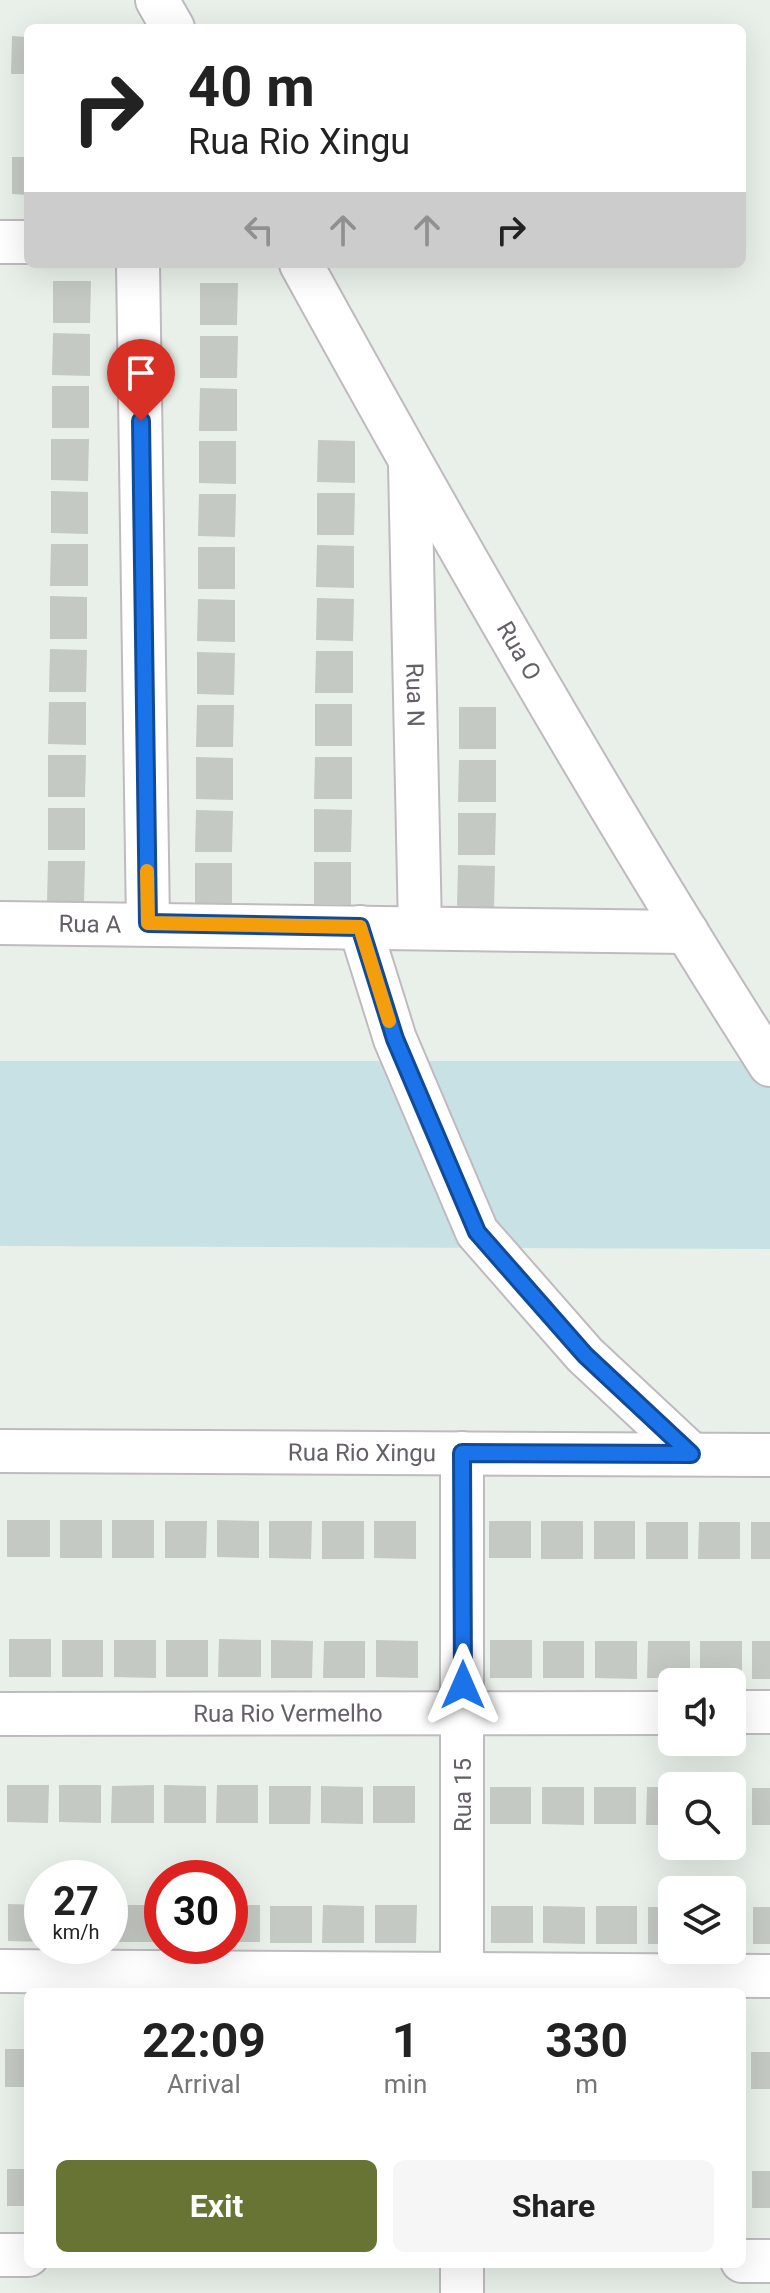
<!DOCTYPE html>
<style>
:root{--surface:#fff;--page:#f6f6f6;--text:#222;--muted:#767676;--accent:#677433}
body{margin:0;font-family:Roboto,sans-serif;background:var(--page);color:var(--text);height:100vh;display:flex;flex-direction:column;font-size:30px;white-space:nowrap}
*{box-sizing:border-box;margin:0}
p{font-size:26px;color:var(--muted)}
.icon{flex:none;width:44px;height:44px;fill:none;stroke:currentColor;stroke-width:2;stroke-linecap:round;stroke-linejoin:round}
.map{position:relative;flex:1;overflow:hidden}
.drawer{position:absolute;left:24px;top:1988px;width:722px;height:280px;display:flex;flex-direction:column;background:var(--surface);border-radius:12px;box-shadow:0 8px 32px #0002}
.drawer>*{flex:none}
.top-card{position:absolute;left:24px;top:24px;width:722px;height:244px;border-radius:12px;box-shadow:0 8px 32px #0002;background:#fff;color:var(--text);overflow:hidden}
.buttons{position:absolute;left:658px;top:1668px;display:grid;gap:16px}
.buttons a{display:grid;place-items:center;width:88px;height:88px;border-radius:12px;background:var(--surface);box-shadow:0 8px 32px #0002;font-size:40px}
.speed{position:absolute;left:24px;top:1860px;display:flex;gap:16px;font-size:40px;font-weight:700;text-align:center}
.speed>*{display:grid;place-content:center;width:104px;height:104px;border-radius:50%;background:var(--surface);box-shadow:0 8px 32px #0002;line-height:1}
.speed small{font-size:20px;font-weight:400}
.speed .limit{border:12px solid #d22;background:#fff;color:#111}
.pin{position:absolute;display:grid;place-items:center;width:68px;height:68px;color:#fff;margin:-82px -34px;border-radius:50% 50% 50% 0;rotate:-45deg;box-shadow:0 0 8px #0007}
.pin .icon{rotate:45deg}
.me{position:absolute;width:88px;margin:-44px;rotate:0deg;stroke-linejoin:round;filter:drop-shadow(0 0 6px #0008)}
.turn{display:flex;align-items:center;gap:28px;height:168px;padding:0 32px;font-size:36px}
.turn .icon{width:104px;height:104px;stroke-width:2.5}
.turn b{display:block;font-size:56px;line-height:68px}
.lanes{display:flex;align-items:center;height:76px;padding:0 32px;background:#0003;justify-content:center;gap:40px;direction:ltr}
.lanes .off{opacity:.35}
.eta{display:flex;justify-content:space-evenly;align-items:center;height:136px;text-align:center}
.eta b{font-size:48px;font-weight:700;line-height:56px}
.action{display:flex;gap:16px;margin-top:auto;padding:16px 32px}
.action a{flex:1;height:92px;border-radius:12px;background:var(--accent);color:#fff;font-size:32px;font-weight:700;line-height:92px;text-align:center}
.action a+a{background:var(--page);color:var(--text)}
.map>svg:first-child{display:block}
</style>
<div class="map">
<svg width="770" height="2293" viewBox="0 0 770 2293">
<rect width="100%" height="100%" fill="#e9f0e9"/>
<polygon fill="#c8e1e4" points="0,1061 770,1061 770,1249 0,1246"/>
<g fill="#c4c9c3">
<polygon points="12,36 28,37 28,74 11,74"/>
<polygon points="12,157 28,157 28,195 12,194"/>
<polygon points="53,281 91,281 90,323 53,323"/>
<polygon points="200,283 238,283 237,325 200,325"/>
<polygon points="53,333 90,334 90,376 52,375"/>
<polygon points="200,336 238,336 237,378 200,378"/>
<rect x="52" y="386" width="37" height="42"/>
<polygon points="200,388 237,389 237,431 199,431"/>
<polygon points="51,439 89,439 88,481 51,480"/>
<polygon points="318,440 355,441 355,483 317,482"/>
<polygon points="199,441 236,441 236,484 199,483"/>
<polygon points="51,491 88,492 88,534 51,533"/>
<polygon points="317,493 355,493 354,535 317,535"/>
<polygon points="199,494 236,494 235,537 198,536"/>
<polygon points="51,544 88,544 88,586 50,586"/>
<polygon points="317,545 354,546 354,588 316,587"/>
<rect x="198" y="547" width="37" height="42"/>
<polygon points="50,596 87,597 87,639 50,639"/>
<polygon points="317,598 354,599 353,641 316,640"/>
<polygon points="198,599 235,600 235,642 197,641"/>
<polygon points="50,649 87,650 86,692 49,692"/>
<polygon points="316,651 353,651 353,693 315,693"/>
<polygon points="197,652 235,653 234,695 197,694"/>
<polygon points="49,702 86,702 86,745 48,744"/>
<rect x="315" y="704" width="37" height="42"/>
<polygon points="197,705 234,705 233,747 196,747"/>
<rect x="459" y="707" width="37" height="42"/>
<polygon points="48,755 86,755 85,797 48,797"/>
<polygon points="196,757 233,758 233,800 196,799"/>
<polygon points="315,757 352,757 352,799 314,799"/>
<polygon points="459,760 496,760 496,802 458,802"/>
<rect x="48" y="808" width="37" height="42"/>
<polygon points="314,809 352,810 351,852 314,852"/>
<polygon points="196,810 233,811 232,852 195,852"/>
<polygon points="458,813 496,813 495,855 458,855"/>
<polygon points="48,861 85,861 84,903 47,903"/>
<polygon points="314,862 351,862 351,905 314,904"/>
<rect x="195" y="863" width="37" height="42"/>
<polygon points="458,865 495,866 494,908 457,907"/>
<rect x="7" y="1520" width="43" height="37"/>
<rect x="60" y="1520" width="42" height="38"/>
<rect x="112" y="1520" width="42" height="38"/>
<polygon points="217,1520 259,1521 259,1558 217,1557"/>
<polygon points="165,1521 207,1521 206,1558 165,1558"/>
<polygon points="269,1521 312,1521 311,1559 269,1558"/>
<rect x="322" y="1521" width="42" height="38"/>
<polygon points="374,1521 416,1521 416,1559 374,1558"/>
<rect x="489" y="1521" width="42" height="37"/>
<rect x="541" y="1521" width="42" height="38"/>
<rect x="594" y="1521" width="41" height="38"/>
<rect x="646" y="1522" width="42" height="37"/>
<polygon points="699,1522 740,1522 740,1559 698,1559"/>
<rect x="751" y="1522" width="19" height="37"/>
<rect x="9" y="1639" width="42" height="38"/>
<polygon points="219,1639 261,1640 261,1677 218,1677"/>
<rect x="62" y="1640" width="41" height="37"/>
<polygon points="114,1640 156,1640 156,1678 114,1677"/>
<rect x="166" y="1640" width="42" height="37"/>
<polygon points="271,1640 313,1641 312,1678 271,1678"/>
<polygon points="376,1640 418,1641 418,1678 376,1677"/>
<rect x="490" y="1640" width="42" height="38"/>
<polygon points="324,1641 365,1641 365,1678 323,1678"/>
<rect x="543" y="1641" width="41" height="37"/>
<polygon points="595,1641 637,1641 637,1679 595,1678"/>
<polygon points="648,1641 690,1641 690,1678 647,1678"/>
<rect x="700" y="1641" width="42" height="38"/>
<rect x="752" y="1641" width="18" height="38"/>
<polygon points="7,1785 49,1785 48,1823 7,1822"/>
<polygon points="59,1785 101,1785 101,1823 59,1822"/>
<polygon points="154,1785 154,1823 111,1823 112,1786"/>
<polygon points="164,1785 206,1786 206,1823 164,1823"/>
<polygon points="217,1785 258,1785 258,1823 216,1823"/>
<polygon points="269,1786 311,1786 310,1824 269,1824"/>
<polygon points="321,1786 363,1787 363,1824 321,1823"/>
<rect x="373" y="1786" width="42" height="37"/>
<rect x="490" y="1787" width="41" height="37"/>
<polygon points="542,1787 584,1787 584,1825 542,1824"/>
<rect x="594" y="1787" width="42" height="37"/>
<polygon points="647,1787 672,1787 672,1825 646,1825"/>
<rect x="732" y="1787" width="9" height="38"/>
<rect x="752" y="1788" width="18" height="37"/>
<polygon points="8,1904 42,1905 42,1942 8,1941"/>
<rect x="113" y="1905" width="42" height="37"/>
<rect x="230" y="1905" width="30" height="37"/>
<polygon points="323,1905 364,1906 364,1943 322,1943"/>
<polygon points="375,1905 417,1905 416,1943 375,1943"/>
<rect x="270" y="1906" width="42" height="37"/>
<rect x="491" y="1906" width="42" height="37"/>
<polygon points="543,1906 585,1907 585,1944 543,1943"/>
<rect x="596" y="1906" width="41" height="38"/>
<rect x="648" y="1907" width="24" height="37"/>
<polygon points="732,1907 743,1907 742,1945 732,1945"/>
<rect x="753" y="1907" width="17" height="37"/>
<rect x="5" y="2049" width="23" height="38"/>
<rect x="751" y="2052" width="19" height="37"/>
<rect x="7" y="2169" width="21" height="37"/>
<rect x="752" y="2171" width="18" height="37"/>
</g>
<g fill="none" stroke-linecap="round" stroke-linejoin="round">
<defs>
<g id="street">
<polyline points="157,0 173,28"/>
<polyline points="0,242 28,242"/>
<polyline points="138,264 148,923"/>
<path id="s1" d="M301 264C450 535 604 805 770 1065"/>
<path id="s2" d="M410 465 420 928"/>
<path id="s3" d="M0 923 687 932"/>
<polyline points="360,927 395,1039 477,1232 585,1355 691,1454"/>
<path id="s4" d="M0 1451 770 1455"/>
<polyline points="462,1453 462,1992"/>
<polyline points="732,1712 770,1712"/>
<path id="s5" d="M0 1714 672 1713"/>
<polyline points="0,1971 770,1976"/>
<polyline points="0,2255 28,2255"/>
<polyline points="742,2261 770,2261"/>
<polyline points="462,2264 462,2293"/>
</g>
</defs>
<use href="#street" stroke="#bfbac0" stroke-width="46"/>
<use href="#street" stroke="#fff" stroke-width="42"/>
</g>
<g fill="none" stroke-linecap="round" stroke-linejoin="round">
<defs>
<polyline id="route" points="141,421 148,923 360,927 395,1039 477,1232 585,1355 691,1454 462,1453 463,1685"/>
</defs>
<use href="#route" stroke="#114b97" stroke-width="20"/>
<use href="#route" stroke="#1a73e8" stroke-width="14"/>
<polyline stroke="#f59e0b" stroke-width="14" points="147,871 148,923 360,927 389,1021"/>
</g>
<g text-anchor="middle" stroke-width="8" stroke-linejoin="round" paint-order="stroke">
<g font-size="24" fill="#656067" stroke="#fff">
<text dy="8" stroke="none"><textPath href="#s1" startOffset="444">Rua O</textPath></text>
<text dy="8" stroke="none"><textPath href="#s2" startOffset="230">Rua N</textPath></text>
<text dy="8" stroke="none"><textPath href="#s3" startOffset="90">Rua A</textPath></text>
<text dy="8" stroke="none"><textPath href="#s4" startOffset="362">Rua Rio Xingu</textPath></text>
<text dy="8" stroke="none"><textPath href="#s5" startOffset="288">Rua Rio Vermelho</textPath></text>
<text transform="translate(463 1795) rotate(-90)" y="8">Rua 15</text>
</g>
</g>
</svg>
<div class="buttons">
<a><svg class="icon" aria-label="sound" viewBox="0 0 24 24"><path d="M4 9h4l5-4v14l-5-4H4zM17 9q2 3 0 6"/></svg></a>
<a><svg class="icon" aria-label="search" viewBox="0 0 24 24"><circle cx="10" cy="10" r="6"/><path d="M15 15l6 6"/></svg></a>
<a><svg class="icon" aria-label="layers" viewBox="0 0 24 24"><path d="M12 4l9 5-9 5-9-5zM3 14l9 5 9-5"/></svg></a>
</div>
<div class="speed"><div>27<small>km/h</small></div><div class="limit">30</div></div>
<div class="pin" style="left:141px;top:421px;background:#d93025"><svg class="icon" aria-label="arrive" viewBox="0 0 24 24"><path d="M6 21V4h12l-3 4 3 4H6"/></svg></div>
<svg class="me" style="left:463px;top:1685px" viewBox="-20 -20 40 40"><path d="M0-17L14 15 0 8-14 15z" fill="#1a73e8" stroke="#fff" stroke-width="4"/></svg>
<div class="top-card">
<div class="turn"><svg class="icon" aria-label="right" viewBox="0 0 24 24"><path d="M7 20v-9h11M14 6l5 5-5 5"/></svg><div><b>40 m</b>Rua Rio Xingu</div></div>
<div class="lanes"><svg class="icon off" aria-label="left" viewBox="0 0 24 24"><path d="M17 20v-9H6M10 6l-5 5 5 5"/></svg><svg class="icon off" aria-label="ahead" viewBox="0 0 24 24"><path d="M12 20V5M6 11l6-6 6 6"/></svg><svg class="icon off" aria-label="ahead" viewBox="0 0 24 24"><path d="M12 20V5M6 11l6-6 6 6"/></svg><svg class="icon" aria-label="right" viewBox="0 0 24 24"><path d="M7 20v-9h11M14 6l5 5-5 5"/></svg></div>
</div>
<section class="drawer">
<div class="eta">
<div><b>22:09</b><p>Arrival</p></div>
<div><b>1</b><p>min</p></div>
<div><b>330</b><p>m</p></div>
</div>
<div class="action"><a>Exit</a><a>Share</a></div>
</section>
</div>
